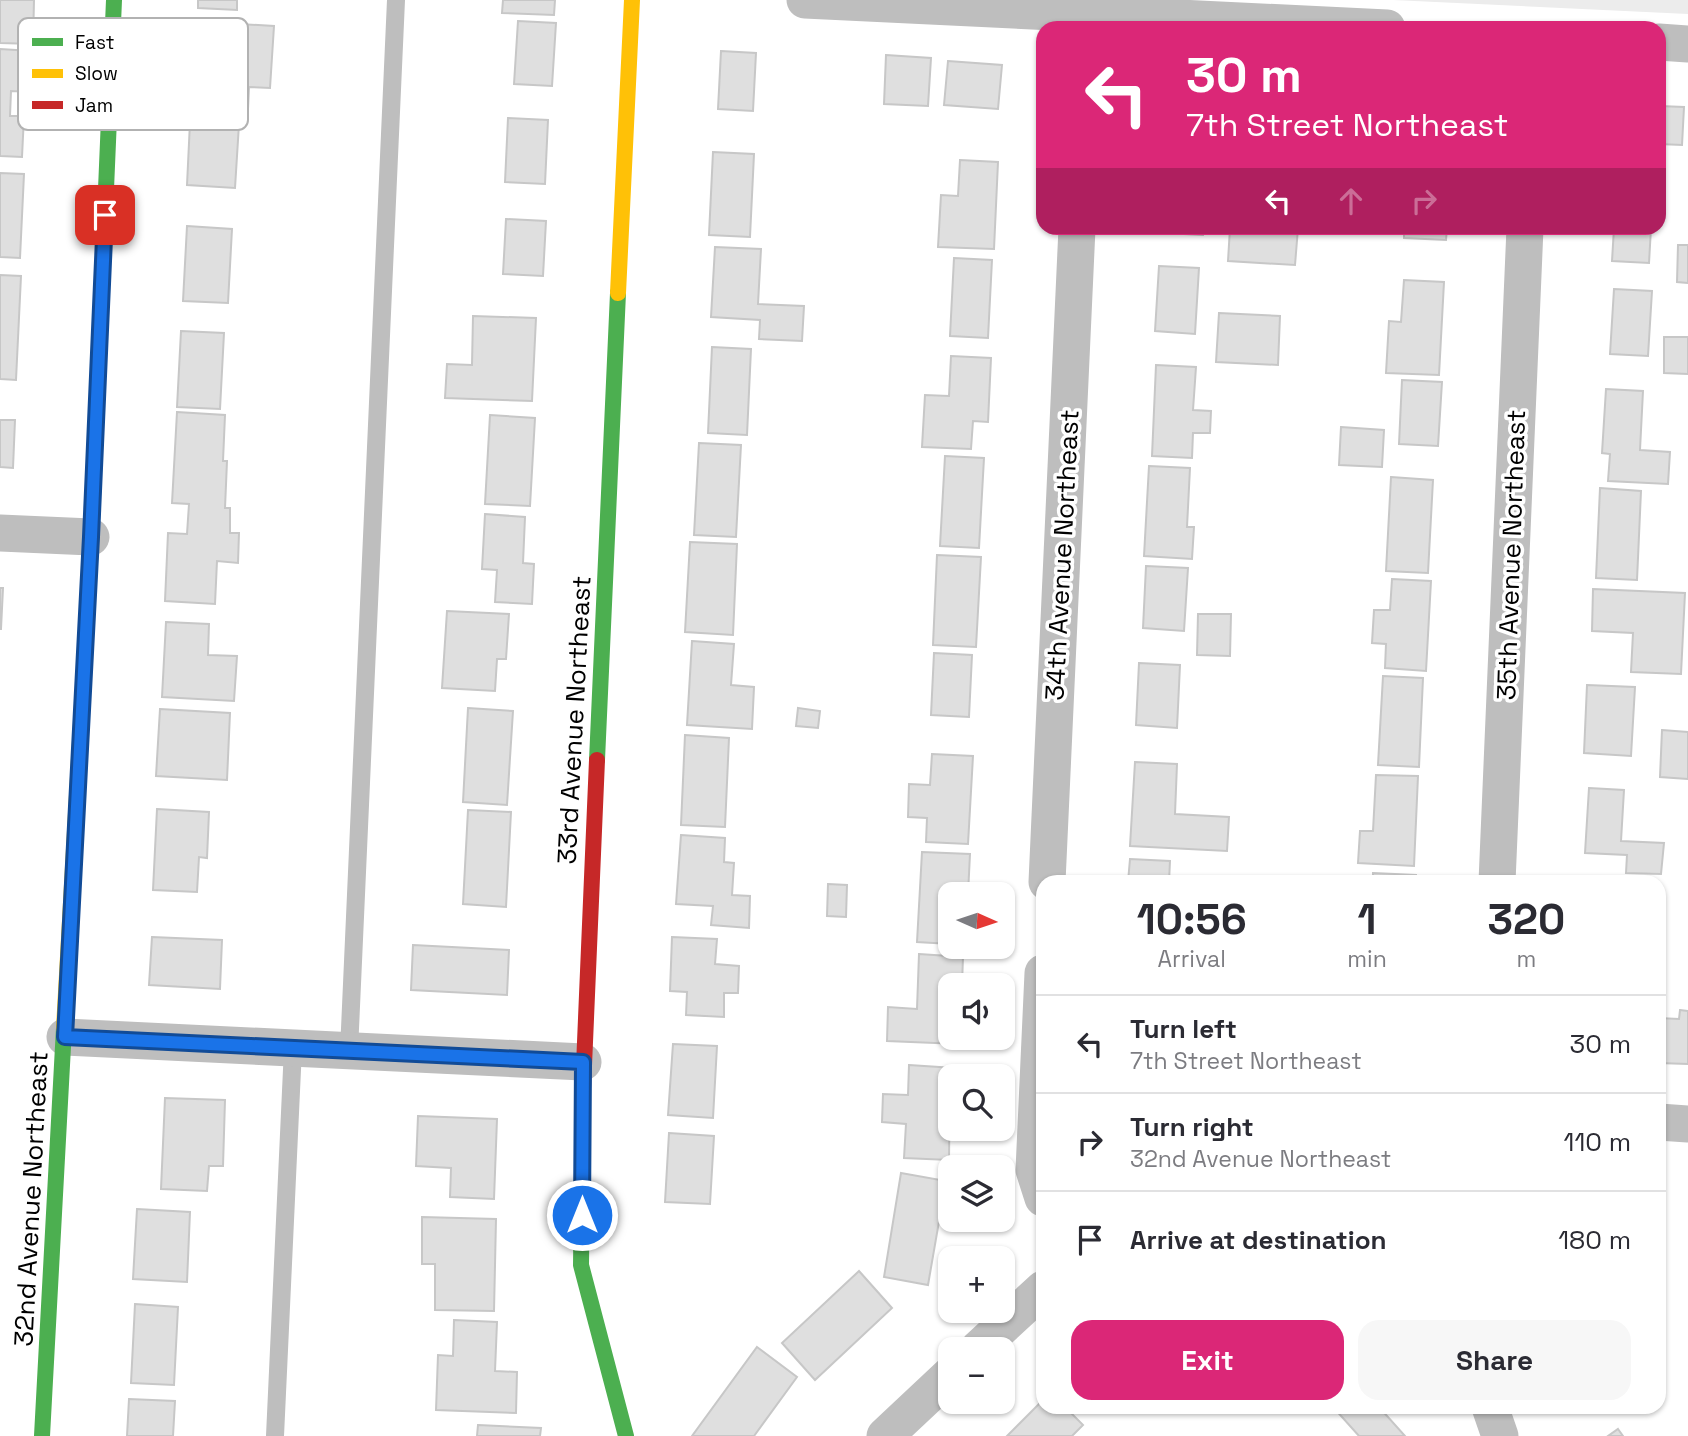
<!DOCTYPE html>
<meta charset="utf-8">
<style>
:root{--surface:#fff;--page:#f7f7f7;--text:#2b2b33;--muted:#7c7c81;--line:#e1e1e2;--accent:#db2777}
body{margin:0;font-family:"Space Grotesk",sans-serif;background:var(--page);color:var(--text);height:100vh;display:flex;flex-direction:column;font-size:26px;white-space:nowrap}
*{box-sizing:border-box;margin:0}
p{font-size:23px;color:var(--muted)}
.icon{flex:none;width:38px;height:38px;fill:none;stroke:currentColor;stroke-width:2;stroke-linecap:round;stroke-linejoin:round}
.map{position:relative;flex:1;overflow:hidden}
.drawer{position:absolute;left:1036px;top:875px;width:630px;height:539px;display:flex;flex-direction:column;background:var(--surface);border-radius:21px;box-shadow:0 2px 5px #0004}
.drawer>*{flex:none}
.top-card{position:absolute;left:1036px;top:21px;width:630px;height:214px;border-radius:21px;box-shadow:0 2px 5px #0004;background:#db2777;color:#fff;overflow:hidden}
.needle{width:46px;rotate:93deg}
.tools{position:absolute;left:938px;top:882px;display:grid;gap:14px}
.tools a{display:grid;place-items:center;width:77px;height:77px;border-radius:14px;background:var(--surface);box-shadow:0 2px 5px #0004;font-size:35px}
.pin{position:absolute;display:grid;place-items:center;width:60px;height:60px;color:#fff;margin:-30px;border-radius:14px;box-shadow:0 4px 10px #0006}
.me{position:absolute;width:77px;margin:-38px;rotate:0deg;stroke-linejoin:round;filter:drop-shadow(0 0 5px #0008)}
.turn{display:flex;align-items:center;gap:24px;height:147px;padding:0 35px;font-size:32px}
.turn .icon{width:91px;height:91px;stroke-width:2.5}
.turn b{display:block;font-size:49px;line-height:60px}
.lanes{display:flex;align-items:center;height:66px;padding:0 35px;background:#0003;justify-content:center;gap:35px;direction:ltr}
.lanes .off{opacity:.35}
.eta{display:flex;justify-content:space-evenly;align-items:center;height:119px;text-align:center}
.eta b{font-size:42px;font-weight:700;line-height:49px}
.primary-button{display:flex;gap:14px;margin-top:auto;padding:14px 35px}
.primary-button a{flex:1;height:80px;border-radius:21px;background:var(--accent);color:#fff;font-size:28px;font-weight:700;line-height:80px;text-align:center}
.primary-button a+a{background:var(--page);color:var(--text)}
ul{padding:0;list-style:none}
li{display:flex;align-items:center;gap:21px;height:98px;padding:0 35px;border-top:2px solid var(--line)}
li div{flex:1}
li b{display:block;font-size:26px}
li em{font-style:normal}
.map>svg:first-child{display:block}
</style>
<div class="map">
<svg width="1688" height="1436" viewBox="0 0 1688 1436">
<rect width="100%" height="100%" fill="#fff"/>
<polygon fill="#ececec" points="1393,0 1688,0 1688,14"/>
<g fill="#dfdfdf" stroke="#c7c7c7" stroke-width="2">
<polygon points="0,0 34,0 33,44 0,43"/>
<polygon points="198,0 237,0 237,10 198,8"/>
<polygon points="503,0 555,0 554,15 502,13"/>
<polygon points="518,21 556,23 552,86 514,84"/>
<polygon points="222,23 274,26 270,88 249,87 248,109 193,107 195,59 220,60"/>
<polygon points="0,49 31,51 29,92 11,91 10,116 24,116 22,157 0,156"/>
<polygon points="721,51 756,53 753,111 718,109"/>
<polygon points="886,55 931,58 928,106 884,104"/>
<polygon points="948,61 1002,65 998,109 944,105"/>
<polygon points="1659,106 1684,107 1682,145 1659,144"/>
<polygon points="508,118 548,120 545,184 505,182"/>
<polygon points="190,122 239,124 235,188 187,185"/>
<polygon points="713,152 754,154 750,237 709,235"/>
<polygon points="960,160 998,162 994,249 938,247 941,195 958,196"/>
<polygon points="0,173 24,174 20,258 0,257"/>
<polygon points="506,219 546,221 543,276 503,274"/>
<polygon points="187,226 232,229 228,303 183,301"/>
<polygon points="1165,228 1204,228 1203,235 1165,233"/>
<polygon points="1230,228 1298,228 1295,265 1228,261"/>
<polygon points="1404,228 1447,228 1446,240 1404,238"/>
<polygon points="1614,228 1651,228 1649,263 1612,261"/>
<polygon points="1678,245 1688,245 1688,283 1677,282"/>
<polygon points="715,247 761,249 758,304 804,306 802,341 759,339 760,320 711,317"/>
<polygon points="954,258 992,260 988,338 950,336"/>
<polygon points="1159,266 1199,268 1195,334 1155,331"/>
<polygon points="0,275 21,276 16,380 0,379"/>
<polygon points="1404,280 1444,282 1439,375 1386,373 1389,321 1401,322"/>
<polygon points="1614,289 1652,291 1648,356 1610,354"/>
<polygon points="1219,313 1280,316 1278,365 1216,362"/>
<polygon points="473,316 536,318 532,401 445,398 447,364 472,365"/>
<polygon points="181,331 224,333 220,409 177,407"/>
<polygon points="1664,337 1688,337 1688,374 1664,373"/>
<polygon points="712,347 751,349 747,435 708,433"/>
<polygon points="951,356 991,358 988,422 973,421 971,449 922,447 925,395 949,396"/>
<polygon points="1156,365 1196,367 1193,410 1211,411 1210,433 1193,433 1192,458 1152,456"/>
<polygon points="1402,380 1442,382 1438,446 1399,444"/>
<polygon points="1606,389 1643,391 1640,450 1670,452 1668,484 1608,481 1610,454 1602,453"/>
<polygon points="177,412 225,415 223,461 227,461 225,508 230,508 230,533 239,533 238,563 217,561 215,604 165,601 168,533 187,534 189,504 172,503"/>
<polygon points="490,415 535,418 530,506 485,504"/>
<polygon points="0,420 15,420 13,468 0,467"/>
<polygon points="1341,427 1384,430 1382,467 1339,465"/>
<polygon points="699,443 741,445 736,537 694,535"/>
<polygon points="945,456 984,458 979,548 940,546"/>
<polygon points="1149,466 1190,468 1187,527 1194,527 1192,559 1144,556"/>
<polygon points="1391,477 1433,480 1428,573 1386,571"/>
<polygon points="1600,488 1641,491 1637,580 1596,578"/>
<polygon points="485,514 525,517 523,563 534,564 532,604 495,602 497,570 482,569"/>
<polygon points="690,542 737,544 733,635 685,632"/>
<polygon points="937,555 981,557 976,647 933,645"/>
<polygon points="1146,566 1188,568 1184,631 1143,628"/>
<polygon points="1392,579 1431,581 1426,671 1385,668 1386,644 1372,643 1374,610 1390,610"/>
<polygon points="0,588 3,588 1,629 0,629"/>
<polygon points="1593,589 1685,593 1681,674 1631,672 1633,633 1592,631"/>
<polygon points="447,611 509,614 506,659 497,659 495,691 442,688"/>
<polygon points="1198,614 1231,614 1230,656 1197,655"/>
<polygon points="166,622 209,624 208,655 237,656 234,701 162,697"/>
<polygon points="692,641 734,644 731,685 754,687 752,729 687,725"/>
<polygon points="934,653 972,655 969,717 931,715"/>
<polygon points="1139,663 1180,665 1177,728 1136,725"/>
<polygon points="1383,676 1423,678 1419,767 1378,765"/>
<polygon points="1587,685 1635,687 1631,756 1584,753"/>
<polygon points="468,708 513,711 507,805 463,802"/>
<polygon points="798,708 820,711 818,728 796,726"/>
<polygon points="160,709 230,713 227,780 156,776"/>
<polygon points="1662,730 1688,732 1688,779 1660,777"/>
<polygon points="685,735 729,738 725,827 681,825"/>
<polygon points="932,754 973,756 968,844 926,842 927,818 908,817 909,784 930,785"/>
<polygon points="1135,762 1177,764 1175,814 1229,817 1227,851 1130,846"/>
<polygon points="1376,775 1418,776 1414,866 1358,863 1360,831 1373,831"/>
<polygon points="1589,788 1624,790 1621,841 1664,843 1661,874 1626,873 1627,855 1585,853"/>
<polygon points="157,809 209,812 207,858 199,857 197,892 153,890"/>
<polygon points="468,810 511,812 506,907 463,904"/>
<polygon points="681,835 725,838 724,862 734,863 732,895 750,896 749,928 711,925 713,906 676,904"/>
<polygon points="922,852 970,854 968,894 950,894 950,944 917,942"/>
<polygon points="1130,859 1170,861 1169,882 1128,882"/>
<polygon points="1373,873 1416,875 1416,882 1373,882"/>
<polygon points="828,884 847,885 846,917 827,916"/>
<polygon points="152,937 222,940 220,989 149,985"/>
<polygon points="672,937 717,939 715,964 739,966 738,993 724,993 724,1017 686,1015 687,992 670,991"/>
<polygon points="413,945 509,950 507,995 411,990"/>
<polygon points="919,954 963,957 962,985 950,985 950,1038 959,1038 959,1044 887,1041 888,1007 917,1009"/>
<polygon points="1680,1010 1688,1011 1688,1064 1659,1063 1659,1018 1679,1019"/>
<polygon points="673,1044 717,1046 713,1118 668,1115"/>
<polygon points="909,1065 954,1068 953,1076 950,1076 949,1160 904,1158 906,1124 882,1122 883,1094 908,1095"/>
<polygon points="165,1098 225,1100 223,1166 209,1166 207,1191 161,1189"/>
<polygon points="418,1116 497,1119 494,1199 450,1197 451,1168 416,1166"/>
<polygon points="669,1133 714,1136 710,1204 665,1202"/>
<polygon points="901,1173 946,1181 928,1285 884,1277"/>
<polygon points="137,1209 190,1212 187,1282 133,1279"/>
<polygon points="422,1217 496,1219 494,1311 435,1310 435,1264 422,1264"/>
<polygon points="859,1271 892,1308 815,1380 782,1343"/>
<polygon points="135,1304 178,1307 174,1385 131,1383"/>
<polygon points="454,1320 497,1322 495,1371 517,1372 516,1413 436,1410 438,1355 453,1356"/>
<polygon points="757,1347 797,1377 754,1436 692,1436"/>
<polygon points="129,1399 175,1401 173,1436 127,1436"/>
<polygon points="1043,1400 1043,1407 1065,1407 1083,1425 1072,1436 1007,1436"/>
<polygon points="1333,1407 1379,1407 1405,1436 1359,1436"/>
<polygon points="478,1425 541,1428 540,1436 477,1436"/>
<polygon points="1618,1429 1623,1436 1608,1436"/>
</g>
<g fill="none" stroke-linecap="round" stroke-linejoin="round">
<g stroke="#bebebe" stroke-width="18">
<polyline points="349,1051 396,0"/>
<polyline points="275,1436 293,1048"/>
</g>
<g stroke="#bebebe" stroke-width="37">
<polyline points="805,0 1387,28"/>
<polyline points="1659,42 1688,44"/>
<polyline points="0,533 91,537"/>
<polyline points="1047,882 1077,228"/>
<polyline points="1497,882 1525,228"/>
<polyline points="1043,973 1034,1170 1043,1198"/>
<polyline points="65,1037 583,1062"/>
<polyline points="1659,1122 1688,1124"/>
<polyline points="978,1349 1043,1289"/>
<polyline points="1490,1407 1500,1436"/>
<polyline points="885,1436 950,1375"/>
</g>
<g stroke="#4caf50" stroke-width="16">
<polyline points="91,544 114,0"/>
<polyline points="597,760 618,293"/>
<polyline points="583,1089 581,1265 626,1436"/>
<polyline points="42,1436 64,1028"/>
</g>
<g stroke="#ffc107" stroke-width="16">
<polyline points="618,293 632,0"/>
<polyline points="64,1028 91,544"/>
</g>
<polyline stroke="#c62828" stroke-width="16" points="583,1089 597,760"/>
</g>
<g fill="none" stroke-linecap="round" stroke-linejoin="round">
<defs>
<polyline id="route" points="105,215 91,537 65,1037 583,1062 582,1215"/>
</defs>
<use href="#route" stroke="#114b97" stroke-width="18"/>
<use href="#route" stroke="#1a73e8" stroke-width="12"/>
</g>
<g text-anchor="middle" stroke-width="7" stroke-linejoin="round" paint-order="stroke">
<g font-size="26" fill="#000" stroke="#fff">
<text transform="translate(1062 555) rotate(-87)" y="9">34th Avenue Northeast</text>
<text transform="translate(1511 555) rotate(-88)" y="9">35th Avenue Northeast</text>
<text transform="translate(574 720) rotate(-87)" y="9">33rd Avenue Northeast</text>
<text transform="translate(31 1199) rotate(-87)" y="9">32nd Avenue Northeast</text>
</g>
</g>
<rect x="18" y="18" width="230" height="112" rx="10" fill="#fff" stroke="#b2b2b2" stroke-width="2"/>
<rect x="32" y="38" width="31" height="8" fill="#4caf50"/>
<rect x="32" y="69" width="31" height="9" fill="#ffc107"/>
<rect x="32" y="101" width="31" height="8" fill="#c62828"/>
<g font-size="19" fill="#000">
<text x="75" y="49">Fast</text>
<text x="75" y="80">Slow</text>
<text x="75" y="112">Jam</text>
</g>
</svg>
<div class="tools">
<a><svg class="needle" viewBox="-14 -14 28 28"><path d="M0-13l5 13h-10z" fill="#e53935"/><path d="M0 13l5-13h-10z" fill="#7c7c81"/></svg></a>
<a><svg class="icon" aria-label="sound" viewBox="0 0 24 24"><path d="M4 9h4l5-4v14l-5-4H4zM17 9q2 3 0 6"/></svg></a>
<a><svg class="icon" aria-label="search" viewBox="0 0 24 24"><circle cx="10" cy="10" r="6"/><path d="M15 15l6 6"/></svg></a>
<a><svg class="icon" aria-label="layers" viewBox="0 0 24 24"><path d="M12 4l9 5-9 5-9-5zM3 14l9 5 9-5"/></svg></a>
<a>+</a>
<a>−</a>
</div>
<div class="pin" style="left:105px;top:215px;background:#d93025"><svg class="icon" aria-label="arrive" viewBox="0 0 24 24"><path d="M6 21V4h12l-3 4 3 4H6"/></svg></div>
<svg class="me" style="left:582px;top:1215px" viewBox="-20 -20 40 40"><circle r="17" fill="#1a73e8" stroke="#fff" stroke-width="3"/><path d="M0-11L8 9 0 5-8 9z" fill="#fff"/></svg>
<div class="top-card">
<div class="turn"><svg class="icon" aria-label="left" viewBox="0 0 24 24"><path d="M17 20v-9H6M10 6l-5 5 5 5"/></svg><div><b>30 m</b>7th Street Northeast</div></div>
<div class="lanes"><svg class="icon" aria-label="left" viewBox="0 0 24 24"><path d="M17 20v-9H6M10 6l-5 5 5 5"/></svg><svg class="icon off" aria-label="ahead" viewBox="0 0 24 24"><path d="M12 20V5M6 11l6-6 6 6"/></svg><svg class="icon off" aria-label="right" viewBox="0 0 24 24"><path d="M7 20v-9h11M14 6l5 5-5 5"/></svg></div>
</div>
<section class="drawer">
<div class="eta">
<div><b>10:56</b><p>Arrival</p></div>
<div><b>1</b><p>min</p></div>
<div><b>320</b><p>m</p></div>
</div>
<ul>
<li><svg class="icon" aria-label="left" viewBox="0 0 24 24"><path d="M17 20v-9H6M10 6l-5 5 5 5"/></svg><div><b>Turn left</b><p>7th Street Northeast</p></div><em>30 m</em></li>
<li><svg class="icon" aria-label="right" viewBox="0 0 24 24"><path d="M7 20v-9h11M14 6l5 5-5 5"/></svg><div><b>Turn right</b><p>32nd Avenue Northeast</p></div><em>110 m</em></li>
<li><svg class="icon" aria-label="arrive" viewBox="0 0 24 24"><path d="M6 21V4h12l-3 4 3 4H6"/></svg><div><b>Arrive at destination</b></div><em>180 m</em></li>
</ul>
<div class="primary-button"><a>Exit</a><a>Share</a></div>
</section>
</div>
